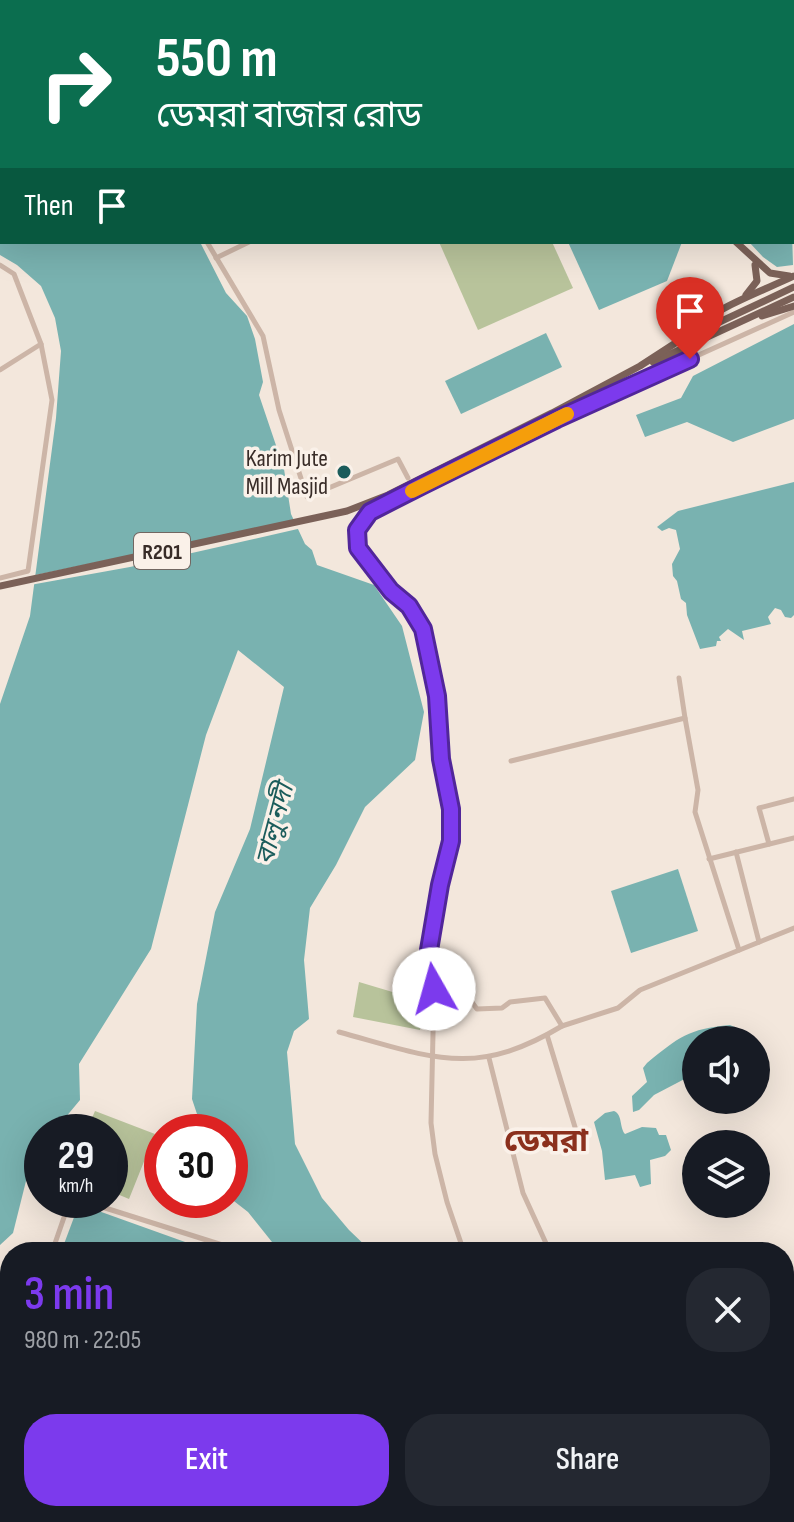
<!DOCTYPE html>
<meta charset="utf-8">
<style>
:root{--surface:#171b24;--page:#242831;--text:#f1f3f6;--muted:#9ea1a6;--accent:#7c3aed}
body{margin:0;font-family:"Sofia Sans Condensed","Noto Sans Bengali",sans-serif;background:var(--page);color:var(--text);height:100vh;display:flex;flex-direction:column;font-size:30px;white-space:nowrap}
*{box-sizing:border-box;margin:0}
p{font-size:26px;color:var(--muted)}
.icon{flex:none;width:44px;height:44px;fill:none;stroke:currentColor;stroke-width:2;stroke-linecap:round;stroke-linejoin:round}
.map{position:relative;flex:1;overflow:hidden}
.side{position:absolute;left:0px;top:1242px;width:794px;height:280px;display:flex;flex-direction:column;background:var(--surface);border-radius:32px 32px 0 0;box-shadow:0 8px 32px #0002}
.side>*{flex:none}
.guide{position:absolute;left:0px;top:0px;width:794px;height:244px;box-shadow:0 8px 32px #0002;background:#0b6e4f;color:#fff;overflow:hidden}
.fabs{position:absolute;left:682px;top:1026px;display:grid;gap:16px}
.fabs a{display:grid;place-items:center;width:88px;height:88px;border-radius:50%;background:var(--surface);box-shadow:0 8px 32px #0002;font-size:40px}
.speed{position:absolute;left:24px;top:1114px;display:flex;gap:16px;font-size:40px;font-weight:700;text-align:center}
.speed>*{display:grid;place-content:center;width:104px;height:104px;border-radius:50%;background:var(--surface);box-shadow:0 8px 32px #0002;line-height:1}
.speed small{font-size:20px;font-weight:400}
.speed .limit{border:12px solid #d22;background:#fff;color:#111}
.pin{position:absolute;display:grid;place-items:center;width:68px;height:68px;color:#fff;margin:-82px -34px;border-radius:50% 50% 50% 0;rotate:-45deg;box-shadow:0 0 8px #0007}
.pin .icon{rotate:45deg}
.me{position:absolute;width:88px;margin:-44px;rotate:353deg;stroke-linejoin:round;filter:drop-shadow(0 0 6px #0008)}
.turn{display:flex;align-items:center;gap:28px;height:168px;padding:0 24px;font-size:36px}
.turn .icon{width:104px;height:104px;stroke-width:2.5}
.turn b{display:block;font-size:56px;line-height:68px}
.then{display:flex;align-items:center;height:76px;padding:0 24px;background:#0003;gap:16px;font-size:30px}
.round{display:grid;place-items:center;flex:none;width:84px;height:84px;border-radius:32px;background:var(--page)}
.summary{display:flex;align-items:center;justify-content:space-between;height:136px;padding:0 24px}
h1{font-size:48px;font-weight:600;line-height:60px;color:var(--accent)}
.primary-button{display:flex;gap:16px;margin-top:auto;padding:16px 24px}
.primary-button a{flex:1;height:92px;border-radius:32px;background:var(--accent);color:#fff;font-size:32px;font-weight:600;line-height:92px;text-align:center}
.primary-button a+a{background:var(--page);color:var(--text)}
.map>svg:first-child{display:block}
</style>
<div class="map">
<svg width="794" height="1522" viewBox="0 0 794 1522">
<rect width="100%" height="100%" fill="#f3e7dc"/>
<g fill="#b8c39b">
<polygon points="439,242 552,242 573,288 478,330"/>
<polygon points="359,982 426,1002 420,1030 353,1017"/>
<polygon points="95,1111 155,1134 129,1199 110,1191 110,1132 86,1132"/>
</g>
<g fill="#79b2b0">
<polygon points="0,7 2,242 200,242 226,293 247,316 255,339 263,382 259,395 284,469 291,514 305,544 312,550 317,565 374,585 402,626 424,712 415,760 365,807 336,865 310,908 304,960 309,1019 294,1031 287,1052 295,1144 322,1198 349,1230 372,1252 280,1252 248,1212 230,1198 230,1132 203,1132 192,1099 197,1004 215,912 250,829 284,687 238,650 206,735 151,949 79,1064 80,1100 60,1124 61,1132 42,1132 42,1168 26,1181 13,1233 0,1245 0,704 30,616 56,418 61,351 55,318 41,286 17,265 0,255"/>
<polygon points="792,232 793,265 777,267 763,257 749,242 792,242"/>
<polygon points="568,242 682,242 667,281 599,310"/>
<polygon points="794,324 794,419 733,442 687,422 645,437 636,415 681,398 693,376"/>
<polygon points="546,333 562,367 461,414 445,381"/>
<polygon points="794,482 794,615 791,618 785,617 781,610 775,608 768,617 771,624 742,631 744,640 728,629 719,637 721,641 717,641 716,646 700,649 687,615 686,603 681,599 677,581 673,576 672,564 680,549 676,530 669,528 662,531 657,527 678,511"/>
<polygon points="678,869 698,931 631,953 611,891"/>
<path d="M730 1025 746 1032 751 1040H696V1073L654 1095 639 1110 633 1112 632 1096 647 1082 643 1068 647 1063C679 1037 688 1029 730 1025Z"/>
<path d="M614 1111C623 1115 619 1127 625 1134L642 1127 656 1128 659 1135H666L671 1150 665 1156 650 1160 651 1184 640 1187 635 1175 605 1180 602 1151 594 1122 605 1113Z"/>
<polygon points="79,1204 213,1252 61,1252"/>
<polygon points="784,1511 794,1514 794,1522 636,1522 614,1512"/>
<polygon points="332,1512 411,1512 407,1522 336,1522"/>
</g>
<polygon fill="#f3e7dc" points="298,520 302,528 130,567 30,585 31,576"/>
<g fill="none" stroke-linecap="round" stroke-linejoin="round">
<g stroke="#ccb5a7" stroke-width="5">
<polyline points="4,0 6,2"/>
<polyline points="131,0 137,0"/>
<polyline points="182,0 182,2"/>
<polyline points="298,0 298,2"/>
<polyline points="574,0 576,2"/>
<polyline points="623,0 623,2"/>
<polyline points="709,0 709,2"/>
<polyline points="71,2 78,0"/>
<polyline points="213,2 213,0"/>
<polyline points="370,2 371,0"/>
<polyline points="792,226 794,228"/>
<polyline points="207,242 263,336 279,410 307,497 398,459 408,478"/>
<polyline points="216,258 249,242"/>
<polyline points="0,265 14,274 41,344 52,400 28,571 0,578"/>
<polyline points="0,370 41,344"/>
<polyline points="679,678 685,718"/>
<polyline points="511,761 685,718 698,790 695,812 739,950"/>
<polyline points="769,844 759,808 794,799"/>
<polyline points="736,852 759,942"/>
<polyline points="709,859 794,838"/>
<polyline points="434,989 468,997 477,1009 502,1008 510,1002 545,998 562,1026 618,1008 640,990 794,928"/>
<path d="M339 1032C431 1057 474 1079 562 1026"/>
<polyline points="547,1035 578,1137"/>
<polyline points="489,1058 523,1193 550,1252"/>
<polyline points="35,1185 42,1187"/>
<polyline points="80,1200 235,1249 235,1252"/>
<polyline points="52,1252 70,1200"/>
<polyline points="464,1252 447,1202 435,1154 431,1123 434,989 429,950 440,885 451,841 451,809 441,759 437,696 423,629 409,606 391,591 358,548 357,530 370,512 423,485 557,419 794,312"/>
<polyline points="0,1337 10,1317"/>
<polyline points="0,1386 10,1392"/>
<polyline points="0,1419 10,1398"/>
<polyline points="0,1445 10,1449"/>
<polyline points="784,1482 794,1488"/>
<polyline points="0,1509 26,1522"/>
<polyline points="140,1512 161,1522"/>
<polyline points="424,1512 432,1522"/>
<polyline points="509,1512 510,1522"/>
<polyline points="25,1521 30,1512"/>
<polyline points="53,1522 58,1512"/>
<polyline points="176,1522 181,1512"/>
<polyline points="269,1522 272,1512"/>
<polyline points="301,1522 305,1512"/>
</g>
<g stroke="#ccb5a7" stroke-width="6">
<polyline points="784,1432 794,1418"/>
<polyline points="723,1522 730,1512"/>
</g>
<g stroke="#7b6158" stroke-width="7">
<polyline points="504,0 505,2"/>
<polyline points="736,242 770,273 789,276"/>
<polyline points="746,295 757,281 755,265"/>
<polyline points="762,316 794,306"/>
<path d="M685 335C714 308 758 293 794 276"/>
<polyline points="653,362 794,297"/>
<polyline points="0,586 324,516 347,511 388,495 552,413 640,366 677,342 794,287"/>
</g>
</g>
<g fill="none" stroke-linecap="round" stroke-linejoin="round">
<defs>
<polyline id="route" points="434,989 429,950 440,885 451,841 451,809 441,759 437,696 423,629 409,606 391,591 358,548 357,530 370,512 423,485 557,419 690,359"/>
</defs>
<use href="#route" stroke="#51269a" stroke-width="20"/>
<use href="#route" stroke="#7c3aed" stroke-width="14"/>
<polyline stroke="#f59e0b" stroke-width="14" points="412,491 567,414"/>
</g>
<circle fill="#1b5c5b" stroke="#faf1e9" stroke-width="3" cx="344" cy="472" r="8"/>
<g text-anchor="middle" stroke-width="7" stroke-linejoin="round" paint-order="stroke">
<rect fill="#faf1e9" stroke="#726762" stroke-width="2" x="134" y="533" width="56" height="36" rx="6"/>
<g font-size="22" font-weight="bold" fill="#382c28">
<text x="162" y="559">R201</text>
</g>
<g font-size="24" fill="#382c28" stroke="#faf1e9" text-anchor="end">
<text x="328" y="466">Karim Jute<tspan x="328" dy="28">Mill Masjid</tspan></text>
</g>
<g font-size="26" font-style="italic" fill="#1b5c5b" stroke="#faf1e9">
<text transform="translate(274 824) rotate(-75)" y="9">বালু নদী</text>
</g>
<g font-size="32" font-weight="bold" fill="#8b301d" stroke="#faf1e9">
<text x="546" y="1151">ডেমরা</text>
</g>
</g>
</svg>
<div class="fabs">
<a><svg class="icon" aria-label="sound" viewBox="0 0 24 24"><path d="M4 9h4l5-4v14l-5-4H4zM17 9q2 3 0 6"/></svg></a>
<a><svg class="icon" aria-label="layers" viewBox="0 0 24 24"><path d="M12 4l9 5-9 5-9-5zM3 14l9 5 9-5"/></svg></a>
</div>
<div class="speed"><div>29<small>km/h</small></div><div class="limit">30</div></div>
<div class="pin" style="left:690px;top:359px;background:#d93025"><svg class="icon" aria-label="arrive" viewBox="0 0 24 24"><path d="M6 21V4h12l-3 4 3 4H6"/></svg></div>
<svg class="me" style="left:434px;top:989px" viewBox="-20 -20 40 40"><circle r="19" fill="#fff"/><path d="M0-13L10 11 0 6-10 11z" fill="#7c3aed"/></svg>
<div class="guide">
<div class="turn"><svg class="icon" aria-label="right" viewBox="0 0 24 24"><path d="M7 20v-9h11M14 6l5 5-5 5"/></svg><div><b>550 m</b>ডেমরা বাজার রোড</div></div>
<div class="then">Then<svg class="icon" aria-label="arrive" viewBox="0 0 24 24"><path d="M6 21V4h12l-3 4 3 4H6"/></svg></div>
</div>
<section class="side">
<div class="summary"><div><h1>3 min</h1><p>980 m · 22:05</p></div><a class="round"><svg class="icon" aria-label="close" viewBox="0 0 24 24"><path d="M6 6l12 12M18 6L6 18"/></svg></a></div>
<div class="primary-button"><a>Exit</a><a>Share</a></div>
</section>
</div>
